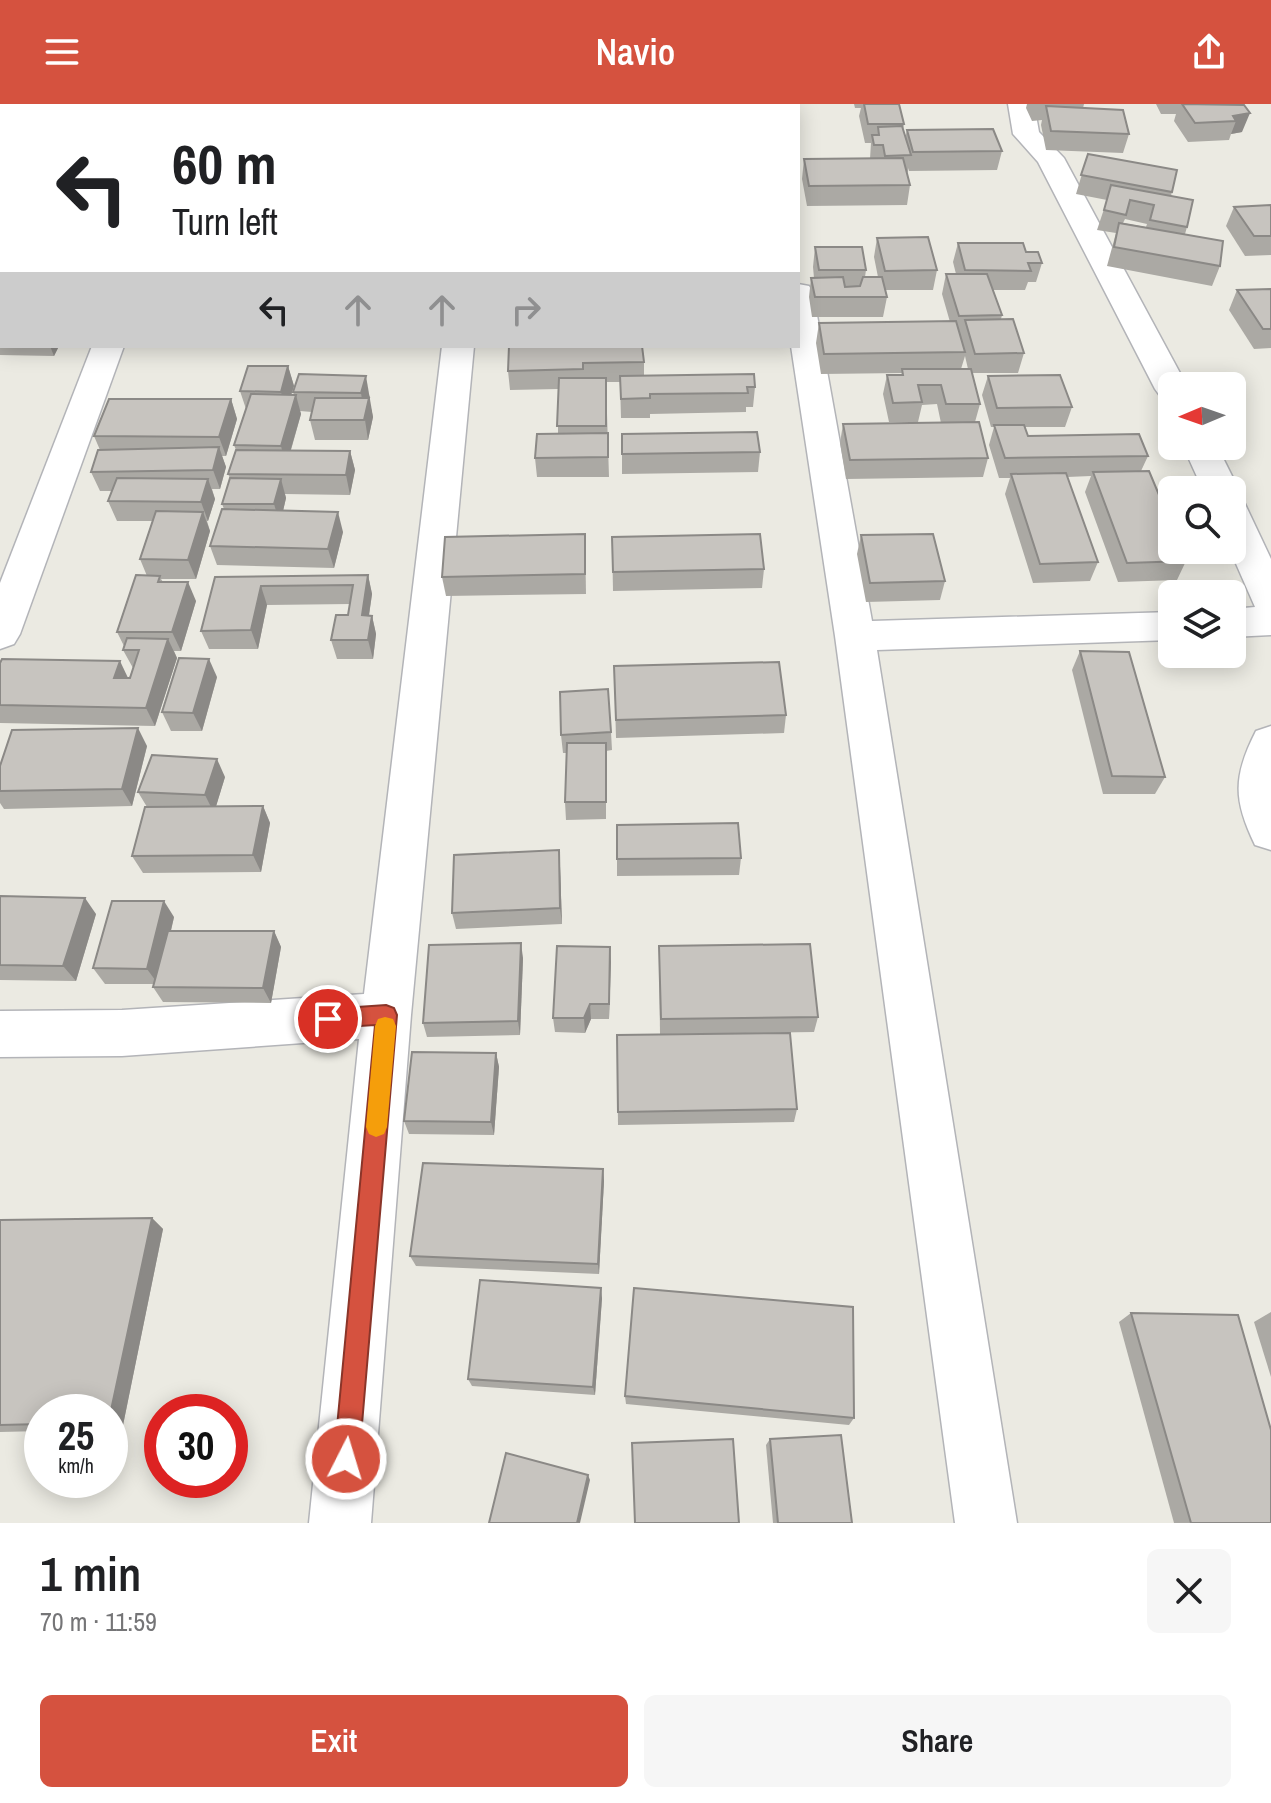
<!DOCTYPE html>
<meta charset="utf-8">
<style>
:root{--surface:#fff;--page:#f6f6f6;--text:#202124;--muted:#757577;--accent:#d5523f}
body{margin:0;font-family:"Archivo Narrow",sans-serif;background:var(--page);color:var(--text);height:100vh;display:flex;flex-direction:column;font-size:30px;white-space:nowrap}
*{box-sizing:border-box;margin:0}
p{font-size:26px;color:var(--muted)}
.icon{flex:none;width:44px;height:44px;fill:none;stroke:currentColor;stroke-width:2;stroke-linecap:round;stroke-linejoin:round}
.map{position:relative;height:1419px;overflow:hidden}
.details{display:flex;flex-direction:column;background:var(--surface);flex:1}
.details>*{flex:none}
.hud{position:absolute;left:0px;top:0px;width:800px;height:244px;box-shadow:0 4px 20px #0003;background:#fff;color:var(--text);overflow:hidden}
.needle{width:52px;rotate:268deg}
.buttons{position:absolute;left:1158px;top:268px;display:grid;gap:16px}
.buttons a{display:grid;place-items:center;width:88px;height:88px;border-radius:12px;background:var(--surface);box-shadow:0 4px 20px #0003;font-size:40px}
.speed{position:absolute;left:24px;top:1290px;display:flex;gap:16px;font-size:40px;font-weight:700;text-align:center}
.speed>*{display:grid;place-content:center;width:104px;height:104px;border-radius:50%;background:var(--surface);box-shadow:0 4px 20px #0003;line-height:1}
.speed small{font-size:20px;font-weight:400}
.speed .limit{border:12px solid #d22;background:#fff;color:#111}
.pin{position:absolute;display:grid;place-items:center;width:68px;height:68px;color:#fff;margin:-34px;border:4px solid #fff;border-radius:50%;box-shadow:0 2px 8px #0007}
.me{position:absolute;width:88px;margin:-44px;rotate:5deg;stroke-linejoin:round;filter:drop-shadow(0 0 6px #0008)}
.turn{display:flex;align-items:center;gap:28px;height:168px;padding:0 40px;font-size:36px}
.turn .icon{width:104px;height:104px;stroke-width:2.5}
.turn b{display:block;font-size:56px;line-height:68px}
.lanes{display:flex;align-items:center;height:76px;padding:0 40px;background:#0003;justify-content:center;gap:40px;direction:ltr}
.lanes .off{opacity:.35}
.round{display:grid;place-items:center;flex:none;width:84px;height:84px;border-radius:12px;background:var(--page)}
.summary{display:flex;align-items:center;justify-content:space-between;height:136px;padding:0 40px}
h1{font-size:48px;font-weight:600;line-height:60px}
.action{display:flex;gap:16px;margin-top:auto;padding:16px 40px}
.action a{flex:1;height:92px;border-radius:12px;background:var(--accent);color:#fff;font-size:32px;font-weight:600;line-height:92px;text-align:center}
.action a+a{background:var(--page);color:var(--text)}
header{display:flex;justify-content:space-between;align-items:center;height:104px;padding:0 40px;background:var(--accent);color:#fff;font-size:36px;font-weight:600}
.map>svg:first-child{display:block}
</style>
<header><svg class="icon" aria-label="menu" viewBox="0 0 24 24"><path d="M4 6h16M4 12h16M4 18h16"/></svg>Navio<svg class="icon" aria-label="share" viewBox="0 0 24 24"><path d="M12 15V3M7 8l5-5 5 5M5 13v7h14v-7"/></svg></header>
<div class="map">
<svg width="1271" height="1419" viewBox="0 0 1271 1419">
<rect width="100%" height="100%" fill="#ebeae2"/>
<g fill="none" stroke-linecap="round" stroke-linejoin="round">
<defs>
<g id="minor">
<polygon points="245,0 274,0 244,2"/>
<rect x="471" y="0" width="26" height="2"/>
<rect x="757" y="0" width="26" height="2"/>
<polygon points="1008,0 1034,0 1039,28 1064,54 1187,282 1172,282 1172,295 1160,292 1155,285 1038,58 1013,30"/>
<polygon points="798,180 809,182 813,189 872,517 1172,508 1172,536 877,546 1017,1419 955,1419 835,532 791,242 798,242"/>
<polygon points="92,242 124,242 20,530 14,540 0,545 0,479"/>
<polygon points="442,242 474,242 411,911 371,1419 309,1419 359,935 122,952 0,953 0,907 122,906 364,890"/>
<polygon points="1183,342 1217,342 1239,386 1234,394 1232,386 1203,386"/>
<polygon points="1232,397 1245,400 1271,455 1271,531 1232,533 1232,505 1255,503 1230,446"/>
<path d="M1271 622V746L1255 741C1233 696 1233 672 1256 627Z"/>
</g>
</defs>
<use href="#minor" stroke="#b3b4b8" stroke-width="3"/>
<use href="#minor" fill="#fff" fill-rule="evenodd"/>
</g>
<g fill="#aba9a4" fill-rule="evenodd">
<polygon points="109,0 219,0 194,2 110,2"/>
<polygon points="584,0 724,0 724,2 585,2"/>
<polygon points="854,0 899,0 904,20 903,26 905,34 907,26 1002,47 997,66 909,67 909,64 907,70 910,81 907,101 807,102 802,75 804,55 870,55 871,39 865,39 859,12 861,4 855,4"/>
<polygon points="1027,0 1084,0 1083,4 1129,30 1123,49 1046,46 1041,21 1042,16 1032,17 1026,4"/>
<polygon points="1156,0 1235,0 1242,28 1231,30 1229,36 1188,38 1174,17 1176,10 1161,10"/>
<polygon points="0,41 2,41 2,102 0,101"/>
<path d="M1088 50 1177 66 1171 92 1187 123 1185 130 1220 162 1212 182 1107 162 1116 129 1097 126 1107 96 1076 90ZM1125 115 1147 120 1146 123 1123 119Z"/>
<polygon points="1271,101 1271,151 1245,152 1226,122 1234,103"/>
<polygon points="2,109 2,242 59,242 54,252 0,251 0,110"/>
<polygon points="877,134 937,166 933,186 885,186 887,193 883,213 812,213 809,193 811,174 814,174 813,163 815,143 866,166 865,173 878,173 874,153"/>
<path d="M958 139 1026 148 1042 159 1036 178H1028L1025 186H993L1002 211 1001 215 1024 249 1018 269H972L980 300 975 318 988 354 983 373 846 375 840 339 843 320 941 319 937 300 922 301 918 318H889L883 290 887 271H901L902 269 821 270 816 239 819 219 950 218 942 190 946 170H956L953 158ZM965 252 968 265H961Z"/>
<polygon points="1271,185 1271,244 1254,245 1229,206 1237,186"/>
<polygon points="509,242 644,258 644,272 755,283 753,303 746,303 746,308 650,310 650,314 621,314 620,278 606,278 609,373 537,373 535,354 558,330 558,285 510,286 508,267"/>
<polygon points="288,262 294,282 291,291 294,291 293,288 299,270 370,292 369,295 373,313 368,336 315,336 310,316 312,308 300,307 301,310 291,346 350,347 355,366 350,391 285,390 286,394 283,407 343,428 334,464 217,461 210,442 224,405 222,400 230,374 228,370 236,346 234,341 246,305 240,287"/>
<polygon points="988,272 1072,303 1065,323 1025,323 1028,332 1148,352 1141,367 1186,457 1177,476 1118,478 1085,388 1091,372 1067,373 1098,458 1090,477 1033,479 1005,390 1010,374 999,374 989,341 994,323 991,323 982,291"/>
<polygon points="231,295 237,315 226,352 222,352 226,363 220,385 212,385 215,395 208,417 207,417 210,427 196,475 161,475 163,478 196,497 181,547 174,547 177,554 155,622 0,619 0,559 129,574 133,564 123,546 124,542 117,528 147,472 140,455 153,417 117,417 108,397 112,387 100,387 91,368 100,346 94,332"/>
<polygon points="622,330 760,348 758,368 622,370"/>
<polygon points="585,430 586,490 446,492 442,473"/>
<polygon points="861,431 945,477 940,496 866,498 857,450"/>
<polygon points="612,433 764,465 762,484 613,487"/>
<polygon points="368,471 372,490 369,512 372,512 376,530 373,555 337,555 331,536 348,511 350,500 267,501 258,545 209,545 201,527 215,473"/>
<polygon points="1080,547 1165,673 1155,690 1103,690 1072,566"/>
<polygon points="614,562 786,611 784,629 616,634"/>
<polygon points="217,573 202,627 171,627 162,608"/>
<polygon points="611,628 612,646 606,647 606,715 566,716 565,698 567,649 563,649 561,631"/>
<polygon points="147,642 132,702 4,705 0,699 0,662"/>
<polygon points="225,673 216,702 263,702 270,719 261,768 143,769 132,752 147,703 138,688"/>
<polygon points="617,721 741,754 739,771 617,772"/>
<polygon points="560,763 562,820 456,825 452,809"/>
<polygon points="0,792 96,810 76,877 0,876"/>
<polygon points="174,813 171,827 274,827 281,843 271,899 163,898 153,883 154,880 105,880 93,864"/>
<polygon points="659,842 818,913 814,928 660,930"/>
<polygon points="610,843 609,915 591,915 585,929 555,928 553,914"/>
<polygon points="523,854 520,931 427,933 423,919"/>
<polygon points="617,931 797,1005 794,1018 618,1021"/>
<polygon points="496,949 499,963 494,1031 409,1030 404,1017"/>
<polygon points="603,1065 604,1077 599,1170 416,1162 410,1152"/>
<polygon points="152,1114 163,1125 122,1326 110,1326 110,1308 42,1308 42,1327 0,1328 0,1116"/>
<polygon points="602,1194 595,1291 472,1282 468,1275"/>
<polygon points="1271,1208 1271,1273 1254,1218"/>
<polygon points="1131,1209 1271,1419 1174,1419 1119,1218"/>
<polygon points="625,1292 854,1314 849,1321 626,1300"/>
<polygon points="770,1335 852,1419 773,1419 766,1341"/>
</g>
<g fill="#8b8986">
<polygon points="1250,9 1242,28 1231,30 1236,17 1233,12"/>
<polygon points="50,242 59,242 54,252"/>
<polygon points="288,262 294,282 286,307 281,288"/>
<polygon points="366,272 373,313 368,336 361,289"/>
<polygon points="296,291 301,310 286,362 281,342"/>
<polygon points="231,295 237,315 226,352 219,333"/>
<polygon points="219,343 226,363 220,385 213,366"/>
<polygon points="350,347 355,366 350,391 346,371"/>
<polygon points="208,375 215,395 208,417 201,398"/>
<polygon points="281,375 286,394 280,420 274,400"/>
<polygon points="203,408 210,427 196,475 188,456"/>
<polygon points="338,408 343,428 334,464 328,445"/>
<polygon points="368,471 372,490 366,530 362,511"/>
<polygon points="188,478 196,497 181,547 172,528"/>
<polygon points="261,482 267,501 258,545 251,526"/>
<polygon points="372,512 376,530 373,555 368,536"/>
<polygon points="168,535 177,554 155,622 146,604"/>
<polygon points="209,555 217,573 202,627 193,609"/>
<polygon points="120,557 129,576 114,574"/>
<polygon points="138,624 147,642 132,702 122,685"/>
<polygon points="217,655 225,673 214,709 205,691"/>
<polygon points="263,702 270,719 261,768 253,751"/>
<polygon points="559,746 560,763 562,820 560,804"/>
<polygon points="85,794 96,810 76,877 63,862"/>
<polygon points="164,797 174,813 158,880 147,865"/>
<polygon points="274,827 281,843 271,899 263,884"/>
<polygon points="521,839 523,854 520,931 518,917"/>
<polygon points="610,843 611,858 609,915 609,900"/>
<polygon points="590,900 591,915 585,929 584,914"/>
<polygon points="496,949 499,963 494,1031 491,1018"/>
<polygon points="603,1065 604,1077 599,1170 598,1160"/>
<polygon points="152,1114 163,1125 122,1326 110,1320 110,1311"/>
<polygon points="601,1184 602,1194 595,1291 593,1283"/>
<polygon points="588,1371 590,1376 580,1419 577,1419"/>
</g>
<g fill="#c7c4bf" stroke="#8b8986" stroke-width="2">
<rect x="275" y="0" width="52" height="2"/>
<rect x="625" y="0" width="24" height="2"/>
<polygon points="864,0 899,0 904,20 868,20"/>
<polygon points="1182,0 1244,1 1250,9 1233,12 1236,17 1195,19"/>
<polygon points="1046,2 1123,6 1129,30 1051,27"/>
<polygon points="902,22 911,51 885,52 883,41 874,41 872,31 879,31 878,23"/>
<polygon points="993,25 1002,47 913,48 907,26"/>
<polygon points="0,41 2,41 2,63 0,62"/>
<polygon points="1088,50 1177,66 1172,88 1081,71"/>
<polygon points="903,54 910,81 809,82 804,55"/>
<polygon points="1111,81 1193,96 1187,123 1150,116 1154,101 1130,96 1126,111 1104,106"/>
<polygon points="1271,101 1271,132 1254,132 1234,103"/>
<polygon points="2,109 2,122 0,123 0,110"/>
<polygon points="1119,119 1223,137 1220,162 1114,143"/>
<polygon points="928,133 937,166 885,167 877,134"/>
<rect x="0" y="134" width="2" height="30"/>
<polygon points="958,139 1023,139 1026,148 1038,148 1042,159 1028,159 1031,167 965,166"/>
<polygon points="815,143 862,143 866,166 819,166"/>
<polygon points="946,170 987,170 1002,211 959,212"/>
<rect x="0" y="172" width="2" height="21"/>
<polygon points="843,173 845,183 860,182 863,173 882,173 887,193 815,193 811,174"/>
<polygon points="1271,185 1271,225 1263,225 1237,186"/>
<rect x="0" y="200" width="2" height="31"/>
<polygon points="1013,215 1024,249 975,250 965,216"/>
<polygon points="956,217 965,248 824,250 819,219"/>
<polygon points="509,242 642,242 644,258 583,259 583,265 508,267"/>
<polygon points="248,262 288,262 281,288 240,287"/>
<polygon points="902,265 971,265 980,300 946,300 941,281 918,281 922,298 893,299 887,271 903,271"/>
<polygon points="299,270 366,272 361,289 293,288"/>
<polygon points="754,270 755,283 747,283 748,289 650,290 650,294 621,295 620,272"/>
<polygon points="1060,271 1072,303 997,304 988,272"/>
<polygon points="559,274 606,274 606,322 557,322"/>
<polygon points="251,290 296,291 281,342 234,341"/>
<polygon points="315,294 369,294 364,316 310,316"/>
<polygon points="109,295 231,295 219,333 94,332"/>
<polygon points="979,318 988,354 850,356 843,320"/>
<polygon points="994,321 1024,321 1028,332 1139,330 1148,352 1005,354"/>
<polygon points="757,328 760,348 622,350 622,330"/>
<polygon points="608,329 608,353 535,354 537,330"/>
<polygon points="219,343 213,366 91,368 98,346"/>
<polygon points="236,346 350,347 346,371 228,370"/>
<polygon points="1149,367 1172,422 1172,446 1182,446 1186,457 1127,459 1093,368"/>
<polygon points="1066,369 1098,458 1040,460 1011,370"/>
<polygon points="117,374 208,375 201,398 108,397"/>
<polygon points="230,374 281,375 274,400 222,400"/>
<polygon points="222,405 338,408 328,445 210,442"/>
<polygon points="156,407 203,408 188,456 140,455"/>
<polygon points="585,430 585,470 442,473 445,433"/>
<polygon points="760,430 764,465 613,468 612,433"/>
<polygon points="933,430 945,477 870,479 861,431"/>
<polygon points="136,471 160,472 158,478 188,478 172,528 117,528"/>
<polygon points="368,471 362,511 372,512 368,536 331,536 336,511 348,511 353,481 261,482 251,526 201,527 215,473"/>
<polygon points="127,534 168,535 146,604 0,601 0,559 2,555 120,557 114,574 130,574 139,546 123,546"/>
<polygon points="1080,547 1129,548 1165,673 1112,672"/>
<polygon points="179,554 209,555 193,609 162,608"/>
<polygon points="779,558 786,611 616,616 614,562"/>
<polygon points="608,585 611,628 561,631 560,588"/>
<polygon points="138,624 122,685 0,687 0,662 12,626"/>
<polygon points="567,639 606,639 606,698 565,698"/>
<polygon points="152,651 217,655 205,691 138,688"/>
<polygon points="263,702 253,751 132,752 145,703"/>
<polygon points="738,719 741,754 617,755 617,721"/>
<polygon points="559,746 560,804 452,809 454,751"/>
<polygon points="0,792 85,794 63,862 0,861"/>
<polygon points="112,797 164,797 147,865 93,864"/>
<polygon points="168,827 274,827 263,884 153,883"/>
<polygon points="521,839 518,917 423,919 429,841"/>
<polygon points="810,840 818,913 661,915 659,842"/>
<polygon points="557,842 610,843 609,900 590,900 584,914 553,914"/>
<polygon points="790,929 797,1005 618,1008 617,931"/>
<polygon points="412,948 496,949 491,1018 404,1017"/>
<polygon points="423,1059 603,1065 598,1160 410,1152"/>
<polygon points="152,1114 110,1311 110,1308 42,1308 42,1320 0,1321 0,1116"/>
<polygon points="480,1176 601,1184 593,1283 468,1275"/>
<polygon points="634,1184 853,1203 854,1314 625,1292"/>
<polygon points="1131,1209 1238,1211 1271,1326 1271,1419 1191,1419"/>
<polygon points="841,1331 852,1419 778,1419 770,1335"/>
<polygon points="733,1335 739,1419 635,1419 632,1339"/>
<polygon points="506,1349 588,1371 577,1419 489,1419"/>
</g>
<polygon fill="#d5523f" stroke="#8a3529" stroke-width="2" points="386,901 394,904 397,911 359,1355 355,1364 346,1368 337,1364 334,1355 375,921 328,924 321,921 318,915 321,908 328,905"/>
<polygon fill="#f59e0b" points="385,913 393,915 396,922 387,1023 384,1030 376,1033 369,1030 366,1023 375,922 378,915"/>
</svg>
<div class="buttons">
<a><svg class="needle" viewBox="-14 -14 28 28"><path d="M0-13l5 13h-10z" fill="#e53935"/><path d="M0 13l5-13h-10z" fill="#757577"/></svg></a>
<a><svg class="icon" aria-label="search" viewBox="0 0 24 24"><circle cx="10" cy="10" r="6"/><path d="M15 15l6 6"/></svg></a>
<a><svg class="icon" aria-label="layers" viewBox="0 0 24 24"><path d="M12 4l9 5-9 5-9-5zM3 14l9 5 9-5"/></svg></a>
</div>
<div class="speed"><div>25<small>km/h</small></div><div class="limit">30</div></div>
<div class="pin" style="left:328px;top:915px;background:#d93025"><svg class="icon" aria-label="arrive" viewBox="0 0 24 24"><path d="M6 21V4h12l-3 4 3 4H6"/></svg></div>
<svg class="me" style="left:346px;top:1355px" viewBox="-20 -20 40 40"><circle r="17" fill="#d5523f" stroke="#fff" stroke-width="3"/><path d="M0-11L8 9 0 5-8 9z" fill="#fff"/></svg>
<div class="hud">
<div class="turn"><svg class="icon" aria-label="left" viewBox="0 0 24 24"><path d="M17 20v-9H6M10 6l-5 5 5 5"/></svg><div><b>60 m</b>Turn left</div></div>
<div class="lanes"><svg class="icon" aria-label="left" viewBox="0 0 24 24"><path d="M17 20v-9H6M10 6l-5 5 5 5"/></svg><svg class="icon off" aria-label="ahead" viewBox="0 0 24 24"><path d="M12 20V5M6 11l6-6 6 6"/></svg><svg class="icon off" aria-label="ahead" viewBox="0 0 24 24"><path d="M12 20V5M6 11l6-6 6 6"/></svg><svg class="icon off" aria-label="right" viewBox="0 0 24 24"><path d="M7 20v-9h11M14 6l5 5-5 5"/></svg></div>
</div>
</div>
<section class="details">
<div class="summary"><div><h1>1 min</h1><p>70 m · 11:59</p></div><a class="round"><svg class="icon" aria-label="close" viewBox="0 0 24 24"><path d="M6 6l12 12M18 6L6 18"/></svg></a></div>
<div class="action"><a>Exit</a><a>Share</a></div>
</section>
